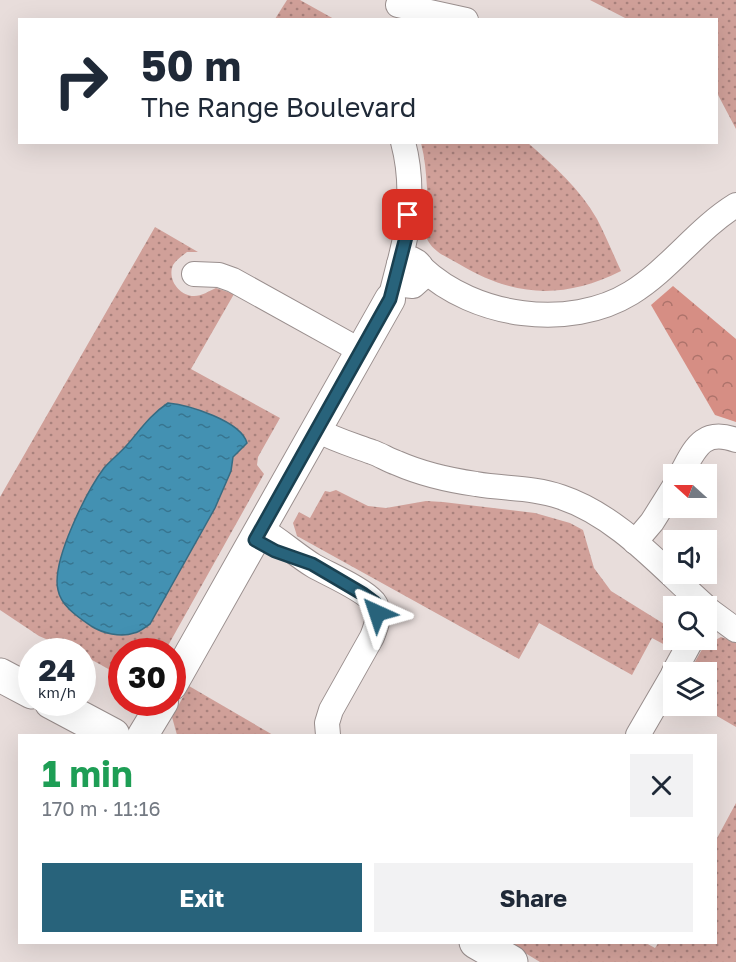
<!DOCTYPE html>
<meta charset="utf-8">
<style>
:root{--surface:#fff;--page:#f2f2f3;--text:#1f2937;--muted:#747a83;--accent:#28637b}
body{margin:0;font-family:"Golos Text",sans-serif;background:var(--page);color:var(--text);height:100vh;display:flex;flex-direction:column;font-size:22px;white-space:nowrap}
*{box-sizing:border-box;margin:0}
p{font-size:20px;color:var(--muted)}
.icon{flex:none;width:33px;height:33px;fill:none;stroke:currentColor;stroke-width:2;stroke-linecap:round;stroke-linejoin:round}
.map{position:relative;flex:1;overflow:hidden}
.drawer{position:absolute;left:18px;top:734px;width:699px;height:210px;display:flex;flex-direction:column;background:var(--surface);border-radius:0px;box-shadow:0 6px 24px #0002}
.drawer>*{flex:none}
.hud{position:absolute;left:18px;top:18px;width:700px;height:126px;border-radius:0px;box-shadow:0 6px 24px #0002;background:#fff;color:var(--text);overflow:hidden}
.needle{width:39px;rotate:291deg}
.tools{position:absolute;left:663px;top:464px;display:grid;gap:12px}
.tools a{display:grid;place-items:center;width:54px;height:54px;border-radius:0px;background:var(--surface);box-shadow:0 6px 24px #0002;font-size:30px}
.speed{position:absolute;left:18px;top:638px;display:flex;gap:12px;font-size:30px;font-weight:700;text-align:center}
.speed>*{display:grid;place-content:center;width:78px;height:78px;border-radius:50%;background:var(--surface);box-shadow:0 6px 24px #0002;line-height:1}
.speed small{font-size:15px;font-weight:400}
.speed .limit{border:9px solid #d22;background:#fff;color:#111}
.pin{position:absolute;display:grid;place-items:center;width:51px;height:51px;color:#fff;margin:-26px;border-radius:12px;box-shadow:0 3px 9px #0006}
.me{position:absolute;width:66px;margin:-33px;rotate:318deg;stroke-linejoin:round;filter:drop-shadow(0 0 4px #0008)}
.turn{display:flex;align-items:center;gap:21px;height:126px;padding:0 24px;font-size:27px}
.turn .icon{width:78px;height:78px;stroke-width:2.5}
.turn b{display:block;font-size:42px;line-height:51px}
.round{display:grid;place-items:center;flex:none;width:63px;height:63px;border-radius:0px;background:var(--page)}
.head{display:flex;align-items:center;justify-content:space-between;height:102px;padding:0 24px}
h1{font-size:36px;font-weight:700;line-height:45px;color:#1e9e55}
.action{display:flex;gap:12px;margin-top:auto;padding:12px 24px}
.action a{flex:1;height:69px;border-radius:0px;background:var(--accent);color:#fff;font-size:24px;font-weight:700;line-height:69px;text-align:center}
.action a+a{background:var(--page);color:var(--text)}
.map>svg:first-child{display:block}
</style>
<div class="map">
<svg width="736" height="962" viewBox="0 0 736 962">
<defs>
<pattern id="forest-crowns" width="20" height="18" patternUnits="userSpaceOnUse" patternTransform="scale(1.5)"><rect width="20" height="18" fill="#d68e84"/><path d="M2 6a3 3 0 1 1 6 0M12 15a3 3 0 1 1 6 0" fill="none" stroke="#ad736b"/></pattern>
<pattern id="park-dots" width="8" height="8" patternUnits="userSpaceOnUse" patternTransform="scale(1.5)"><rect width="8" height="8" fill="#d0a099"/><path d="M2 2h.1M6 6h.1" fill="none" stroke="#a8817c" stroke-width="1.8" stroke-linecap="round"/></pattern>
<pattern id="water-ripples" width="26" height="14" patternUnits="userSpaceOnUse" patternTransform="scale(1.5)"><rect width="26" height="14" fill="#4391b2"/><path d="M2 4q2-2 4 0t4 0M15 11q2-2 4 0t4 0" fill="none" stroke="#377590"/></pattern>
</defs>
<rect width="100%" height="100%" fill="#e8dddb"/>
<polygon fill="url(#forest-crowns)" points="673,286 736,339 736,422 715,415 651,305"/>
<g fill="url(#park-dots)">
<polygon points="287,0 300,0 334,19 275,19"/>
<polygon points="590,0 736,0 736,129 717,93 717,20 627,19"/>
<path d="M421 143H528C553 165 580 189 597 219 606 236 613 254 621 271 563 300 514 297 459 264 447 257 433 252 427 239 423 227 427 202 427 188 426 173 425 158 421 143Z"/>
<path d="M155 227 198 252H187C182 256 176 260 173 265 167 279 179 296 194 296 202 296 209 291 216 288L234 294 191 369 280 418 258 457 257 465 264 474 165 651H122L121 676 83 655 82 651H74L39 636 0 610V497Z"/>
<polygon points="336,490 368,506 386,508 426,501 443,502 535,513 570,523 583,530 594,568 611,591 669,627 673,635 667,646 652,638 632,675 539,623 519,659 297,536 293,523 299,512 310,518 325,491 330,492"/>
<polygon points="721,637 736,642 736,727 698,705 706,705 706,672 689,672 704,646"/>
<polygon points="189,686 273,735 177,735 172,717"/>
<polygon points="736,803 736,962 540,962 507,942 644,942 655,948 659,942 716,942 716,840"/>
</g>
<path fill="url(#water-ripples)" stroke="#376c83" stroke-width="1.5" d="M168 403C189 405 241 421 247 443L233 457 231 471 215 508 150 624C145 627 140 632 134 633 121 638 102 633 91 626 78 617 61 606 58 590 51 561 87 491 104 468 111 460 120 453 127 445 140 430 151 414 168 403Z"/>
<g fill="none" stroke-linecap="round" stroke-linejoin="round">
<defs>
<g id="minor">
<polyline points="398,5 466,20"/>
<path d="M399 264C410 224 414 183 403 142"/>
<path d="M422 268C474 317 569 331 631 293 670 269 697 229 736 205"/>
<polyline points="194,274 219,275 233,280 361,351"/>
<path d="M390 299 399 264 412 259C421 263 424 268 422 278L413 286 403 285 397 277"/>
<path d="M317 430C335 440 353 445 372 452 381 455 388 460 397 463 422 474 448 480 476 484 504 489 533 487 561 497 618 516 661 567 705 606"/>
<path d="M681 474C695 449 702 428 736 440"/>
<path d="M261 529C280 540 296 555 314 566 330 575 363 589 374 602 382 612 376 627 372 637L331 710 327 723 328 735"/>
<polyline points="635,542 652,522 674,487"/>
<polyline points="706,608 736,630"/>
<polyline points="674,672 692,639"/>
<polyline points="638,735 674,673"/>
</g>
<g id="tertiary">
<polyline points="172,685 390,299"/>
<polyline points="143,735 163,702"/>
</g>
<g id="primary">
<polyline points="0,675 32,692"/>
<polyline points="51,702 113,735"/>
<polyline points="476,942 511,962"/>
</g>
</defs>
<use href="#minor" stroke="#9a8f8e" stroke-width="26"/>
<use href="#tertiary" stroke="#9a8f8e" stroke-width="32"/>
<use href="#primary" stroke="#9a8f8e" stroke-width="35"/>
<use href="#minor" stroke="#fff" stroke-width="24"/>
<use href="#tertiary" stroke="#fff" stroke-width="30"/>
<use href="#primary" stroke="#fff" stroke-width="33"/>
</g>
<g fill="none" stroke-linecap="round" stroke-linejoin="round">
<defs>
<polyline id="route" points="377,613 375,603 363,594 312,564 275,551 255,540 390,299 406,237 408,215"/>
</defs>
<use href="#route" stroke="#1a4050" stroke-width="15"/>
<use href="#route" stroke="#28637b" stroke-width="10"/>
</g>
</svg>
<div class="tools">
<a><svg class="needle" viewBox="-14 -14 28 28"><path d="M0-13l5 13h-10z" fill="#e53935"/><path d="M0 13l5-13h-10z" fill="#747a83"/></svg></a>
<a><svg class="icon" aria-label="sound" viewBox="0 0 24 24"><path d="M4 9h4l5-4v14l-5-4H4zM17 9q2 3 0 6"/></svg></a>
<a><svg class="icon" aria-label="search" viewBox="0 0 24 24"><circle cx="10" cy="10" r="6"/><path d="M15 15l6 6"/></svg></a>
<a><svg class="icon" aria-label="layers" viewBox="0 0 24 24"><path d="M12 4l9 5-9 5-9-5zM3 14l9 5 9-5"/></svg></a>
</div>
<div class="speed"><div>24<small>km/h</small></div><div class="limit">30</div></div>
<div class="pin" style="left:408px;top:215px;background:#d93025"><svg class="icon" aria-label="arrive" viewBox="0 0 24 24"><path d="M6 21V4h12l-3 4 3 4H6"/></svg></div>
<svg class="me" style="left:377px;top:613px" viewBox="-20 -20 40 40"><path d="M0-17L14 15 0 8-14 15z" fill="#28637b" stroke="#fff" stroke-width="4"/></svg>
<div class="hud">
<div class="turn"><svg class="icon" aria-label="right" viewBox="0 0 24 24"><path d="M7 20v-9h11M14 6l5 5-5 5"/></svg><div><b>50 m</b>The Range Boulevard</div></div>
</div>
<section class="drawer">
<div class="head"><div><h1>1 min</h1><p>170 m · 11:16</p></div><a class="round"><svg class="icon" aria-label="close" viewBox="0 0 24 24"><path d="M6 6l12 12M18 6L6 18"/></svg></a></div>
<div class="action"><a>Exit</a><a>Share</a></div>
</section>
</div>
